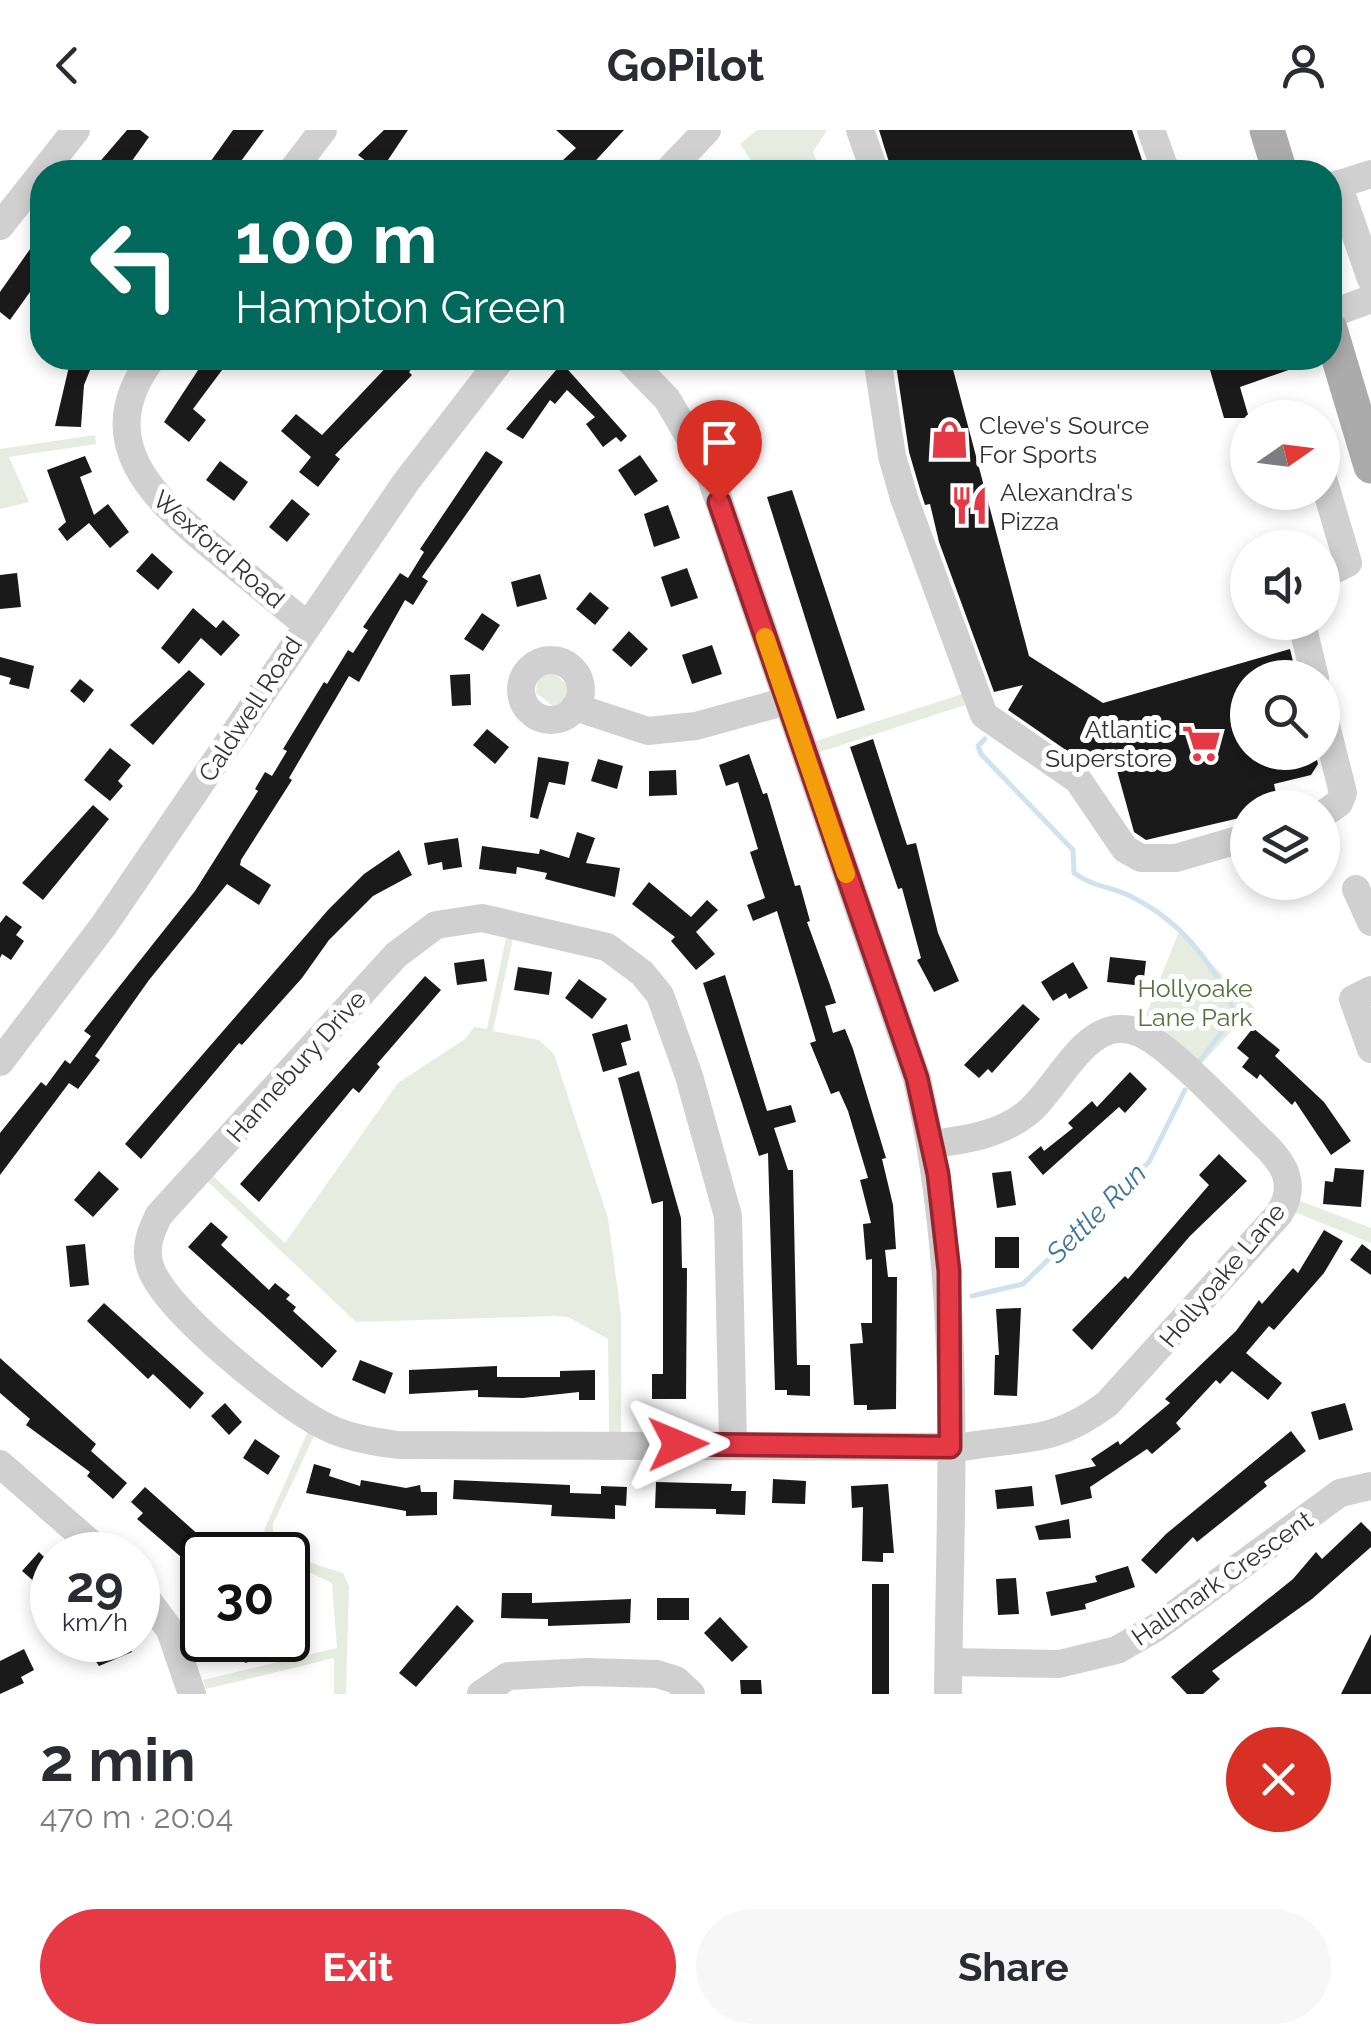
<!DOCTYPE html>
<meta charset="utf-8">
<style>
:root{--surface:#fff;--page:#f7f7f7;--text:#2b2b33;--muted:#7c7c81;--accent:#e63946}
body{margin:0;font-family:Raleway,sans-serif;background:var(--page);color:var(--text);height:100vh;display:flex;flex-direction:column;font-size:38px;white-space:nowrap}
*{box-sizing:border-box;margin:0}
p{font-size:32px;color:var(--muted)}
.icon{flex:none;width:55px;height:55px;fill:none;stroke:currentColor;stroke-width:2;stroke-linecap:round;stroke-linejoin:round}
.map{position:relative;height:1564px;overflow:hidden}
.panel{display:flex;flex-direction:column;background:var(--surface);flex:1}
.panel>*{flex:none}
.top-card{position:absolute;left:30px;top:30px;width:1312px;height:210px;border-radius:40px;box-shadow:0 5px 15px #0003;background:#00695c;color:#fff;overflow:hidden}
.needle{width:65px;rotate:76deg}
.tools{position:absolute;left:1230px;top:270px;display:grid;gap:20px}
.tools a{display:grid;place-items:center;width:110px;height:110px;border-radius:50%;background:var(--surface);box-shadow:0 5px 15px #0003;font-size:50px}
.speed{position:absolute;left:30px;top:1402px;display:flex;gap:20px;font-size:50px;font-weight:700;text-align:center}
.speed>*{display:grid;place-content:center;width:130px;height:130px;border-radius:50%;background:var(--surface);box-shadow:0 5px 15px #0003;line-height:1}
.speed small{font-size:25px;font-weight:400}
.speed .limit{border:5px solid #111;border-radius:15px;background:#fff;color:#111}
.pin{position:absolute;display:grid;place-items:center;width:85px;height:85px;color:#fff;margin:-102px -42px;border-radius:50% 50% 50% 0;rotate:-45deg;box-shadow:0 0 10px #0007}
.pin .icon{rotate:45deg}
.me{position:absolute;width:110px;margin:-55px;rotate:89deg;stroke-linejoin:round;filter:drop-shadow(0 0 8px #0008)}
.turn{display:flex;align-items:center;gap:35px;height:210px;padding:0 40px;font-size:45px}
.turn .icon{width:130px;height:130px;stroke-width:2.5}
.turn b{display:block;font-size:70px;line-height:85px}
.round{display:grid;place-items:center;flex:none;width:105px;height:105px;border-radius:52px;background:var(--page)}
.overview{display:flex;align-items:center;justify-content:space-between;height:170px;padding:0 40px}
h1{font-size:60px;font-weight:700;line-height:75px}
.button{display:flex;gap:20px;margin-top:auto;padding:20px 40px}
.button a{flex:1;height:115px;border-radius:60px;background:var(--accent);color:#fff;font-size:40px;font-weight:700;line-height:115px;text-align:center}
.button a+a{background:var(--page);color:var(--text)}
header{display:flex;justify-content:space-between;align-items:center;height:130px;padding:0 40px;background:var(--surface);font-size:45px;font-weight:700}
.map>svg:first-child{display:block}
</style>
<header><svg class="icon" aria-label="back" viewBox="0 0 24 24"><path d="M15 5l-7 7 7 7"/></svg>GoPilot<svg class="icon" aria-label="person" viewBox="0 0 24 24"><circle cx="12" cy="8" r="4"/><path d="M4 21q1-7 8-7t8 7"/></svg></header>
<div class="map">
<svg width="1371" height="1564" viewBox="0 0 1371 1564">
<rect width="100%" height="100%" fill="#fff"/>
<g fill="#e6ecdf">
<polygon points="757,0 827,0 813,22 821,42 759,42 740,14"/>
<polygon points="95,305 96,314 9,327 29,372 0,379 0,319"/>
<polygon points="551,540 570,558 569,574 554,577 536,563 538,545"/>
<polygon points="962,564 965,575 817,623 813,612"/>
<polygon points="1179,801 1254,877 1202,933 1146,885"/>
<polygon points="507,803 514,804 493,901 539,910 554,924 608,1088 621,1185 621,1303 609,1303 608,1209 568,1187 554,1186 356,1192 206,1050 212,1045 285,1113 398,953 465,909 474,897 487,899"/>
<polygon points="1295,1069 1371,1098 1371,1113 1292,1081"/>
<path d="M309 1299 316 1302 273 1394C271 1426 318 1434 343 1443L349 1456 346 1564H334V1528L206 1559 203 1550 337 1518 332 1453 288 1432V1425H277L264 1400Z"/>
</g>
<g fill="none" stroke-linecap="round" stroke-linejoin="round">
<g stroke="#cfe2ee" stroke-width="5">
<path d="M985 609 978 616 981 624 1073 720 1074 743C1093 757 1113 757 1132 767 1182 792 1214 833 1235 884L1197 935"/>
<polyline points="972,1166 1023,1154 1149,1032 1185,960"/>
</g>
</g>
<g fill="#1a1a1a">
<polygon points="127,0 140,0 149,7 124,42 91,42"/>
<polygon points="233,0 264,0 233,42 203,42"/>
<polygon points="384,0 408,0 380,42 358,25"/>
<polygon points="556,0 624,0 585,42 550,42 576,18"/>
<polygon points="879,0 1132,0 1146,42 892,42"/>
<polygon points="42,102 42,145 10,190 0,182 0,162"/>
<polygon points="71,228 95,228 84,255 81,297 55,296"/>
<polygon points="206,228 231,228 193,279 206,290 189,312 164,292"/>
<polygon points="395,228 420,228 409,242 412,245 335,325 340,329 318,357 299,342 311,327 281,301 296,284 322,305"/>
<polygon points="895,228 950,228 1029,526 1103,573 1290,519 1297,548 1248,548 1248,622 1315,622 1318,634 1311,645 1274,654 1279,678 1248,678 1248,686 1146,710 1134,702 1113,626 1086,634 1008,580 1023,555 994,562 939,412 930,374 925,375 921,363 909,322"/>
<polygon points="1227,228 1316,228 1317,230 1240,257 1249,288 1224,288 1208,233"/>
<polygon points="562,233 627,306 621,312 616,307 603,317 586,294 595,287 567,260 555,274 550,270 523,309 506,299"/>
<polygon points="486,321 503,332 422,447 428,451 413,475 405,470 359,552 349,546 289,648 292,650 241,730 240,735 271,755 259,775 227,754 149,850 95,926 100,930 78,959 69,953 0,1045 0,1003 41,952 46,956 65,930 70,934 91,906 84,901 195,761 258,661 255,659 265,642 272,646 287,621 283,619 324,552 327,554 348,520 353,523 368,500 363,497 400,443 408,448 424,422 420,419"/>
<polygon points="640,325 658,351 635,366 618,340"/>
<polygon points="85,326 92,342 80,347 94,385 108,374 129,402 110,418 89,393 67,411 58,399 66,392 47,340"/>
<polygon points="220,331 248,352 234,371 206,350"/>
<polygon points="792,360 865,580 837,589 767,367"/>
<polygon points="292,369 310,384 287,412 269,397"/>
<polygon points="668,375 680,408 654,417 644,384"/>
<polygon points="152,423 173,442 158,460 136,441"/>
<polygon points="687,438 698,468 671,477 661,447"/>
<polygon points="17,443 21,477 0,479 0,445"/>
<polygon points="540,444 547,469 517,477 511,452"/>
<polygon points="590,462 609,478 595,495 576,479"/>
<polygon points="193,478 216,498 223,490 240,505 221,526 201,508 179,534 161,518"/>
<polygon points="482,483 500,495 483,521 464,509"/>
<polygon points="629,501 648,519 631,537 612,520"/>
<polygon points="712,515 722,544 692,554 682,525"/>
<polygon points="0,527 34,536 29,559 9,554 11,548 0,545"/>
<polygon points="189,540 205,554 153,615 130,595"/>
<polygon points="470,544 471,575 452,576 450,545"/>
<polygon points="80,549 94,560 84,573 70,561"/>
<polygon points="487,599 509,617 495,634 473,615"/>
<polygon points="873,609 907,715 916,713 938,803 959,851 934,862 917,830 921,828 902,758 898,759 850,617"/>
<polygon points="110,618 131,635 118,651 123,656 110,671 84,650"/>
<polygon points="749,624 763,664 767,663 795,756 800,755 810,791 807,792 830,855 836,873 825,876 833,903 845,899 853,919 886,1028 882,1029 893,1075 896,1119 885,1120 888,1147 897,1147 896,1279 867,1280 867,1275 854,1275 850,1214 863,1213 861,1193 872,1193 872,1129 866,1130 863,1094 871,1093 860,1050 868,1048 848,981 839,961 831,964 810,913 816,911 777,781 753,791 747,775 765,768 750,722 758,719 738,652 726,656 719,635"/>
<polygon points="538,627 569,632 565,655 549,652 538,689 530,687"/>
<polygon points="598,629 623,636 617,659 591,651"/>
<polygon points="676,640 677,665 649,666 649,641"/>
<polygon points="93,675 109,689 43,770 22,753"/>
<polygon points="577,702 595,708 586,733 620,738 615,767 545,749 547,743 517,737 516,744 479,739 482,716 539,724 540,719 569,728"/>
<polygon points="458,708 462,737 443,740 442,732 428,735 424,713"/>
<polygon points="399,720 412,745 373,766 329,810 302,848 242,915 239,913 141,1029 125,1014 328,780 364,744"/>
<polygon points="649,752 691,787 707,770 718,780 696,802 715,824 696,840 671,811 675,807 632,774"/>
<polygon points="6,785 22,797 16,805 24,811 11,830 2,824 0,828 0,793"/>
<polygon points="1110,827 1146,831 1143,856 1107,852"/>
<polygon points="484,829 487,851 457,855 454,833"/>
<polygon points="1073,832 1088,858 1069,869 1066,863 1053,871 1041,852"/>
<polygon points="518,837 552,842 549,865 514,860"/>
<polygon points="725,845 767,981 791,975 796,992 774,998 788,1040 793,1040 797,1235 810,1235 810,1266 787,1265 787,1260 775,1260 768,1023 759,1026 703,853"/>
<polygon points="425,846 441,860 377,934 380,937 359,963 353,958 259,1072 240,1054"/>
<polygon points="579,849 607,869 592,889 565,868"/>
<polygon points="1023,874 1040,889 992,943 988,939 979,948 964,935"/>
<polygon points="627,894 631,910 621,913 627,935 603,942 592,904"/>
<polygon points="1253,898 1280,920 1275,926 1324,972 1351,1011 1331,1025 1295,971 1292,975 1260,944 1257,949 1242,937 1249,928 1237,918"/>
<polygon points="639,941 681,1088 682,1138 687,1138 686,1269 652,1269 652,1244 663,1244 663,1071 652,1074 618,948"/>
<polygon points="1130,942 1147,959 1125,983 1119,977 1043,1045 1028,1027 1041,1016 1044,1021 1073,998 1068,993 1092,971 1097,977"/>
<polygon points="1219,1024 1247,1051 1190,1106 1092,1220 1072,1200 1125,1146 1128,1149 1209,1055 1199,1045"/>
<polygon points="1335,1038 1364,1040 1361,1077 1323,1074 1325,1051 1333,1052"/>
<polygon points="99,1041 119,1059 93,1087 74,1070"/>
<polygon points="1011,1041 1016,1075 997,1078 992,1043"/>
<polygon points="211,1092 228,1107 221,1115 269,1160 275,1153 290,1165 286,1169 296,1177 293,1181 337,1221 322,1238 188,1117"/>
<polygon points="1324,1100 1343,1111 1324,1143 1274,1200 1269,1196 1246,1223 1282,1253 1268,1270 1232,1241 1220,1254 1216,1250 1176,1293 1181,1299 1152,1324 1147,1319 1090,1357 1092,1368 1061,1375 1055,1345 1096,1336 1091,1329 1118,1311 1120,1315 1170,1273 1165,1269 1236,1201 1259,1170 1262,1174 1293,1138 1298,1143"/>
<rect x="995" y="1107" width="24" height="31"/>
<polygon points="85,1114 89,1155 70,1157 66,1116"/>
<polygon points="1362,1114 1371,1121 1371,1145 1350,1130"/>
<polygon points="104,1173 204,1263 190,1279 153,1244 148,1249 87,1191"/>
<polygon points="1021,1178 1017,1266 994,1265 995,1225 999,1225 996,1179"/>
<polygon points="0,1228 96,1314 91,1321 127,1353 113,1369 87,1346 90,1342 26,1295 30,1289 0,1263"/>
<polygon points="360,1230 393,1243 385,1264 352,1250"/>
<polygon points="497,1236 497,1247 560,1247 560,1241 595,1240 595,1270 579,1270 579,1262 523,1268 478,1267 478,1260 409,1264 409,1240"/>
<polygon points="225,1273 242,1292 229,1305 211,1286"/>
<polygon points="1345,1273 1353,1300 1319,1310 1311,1282"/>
<polygon points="1291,1301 1306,1321 1264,1352 1267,1356 1197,1412 1193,1407 1156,1444 1141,1430 1166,1404"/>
<polygon points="255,1309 280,1326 268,1345 243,1328"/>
<polygon points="314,1334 331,1339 329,1346 360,1356 361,1350 406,1358 420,1355 421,1362 437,1362 437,1385 406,1386 406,1381 306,1363"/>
<polygon points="773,1349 806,1351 805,1374 772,1373"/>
<polygon points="454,1350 570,1355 570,1363 601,1364 601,1356 627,1357 626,1376 615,1375 615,1389 551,1386 552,1375 453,1369"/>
<polygon points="656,1352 732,1354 731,1361 746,1361 745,1385 716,1384 716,1379 655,1378"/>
<polygon points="888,1354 894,1423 883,1423 883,1432 862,1431 863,1377 852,1378 851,1356"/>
<polygon points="1032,1356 1034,1376 997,1379 995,1360"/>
<polygon points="145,1357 211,1416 202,1425 202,1445 137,1389 143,1383 131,1372"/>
<polygon points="1069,1389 1071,1408 1039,1410 1035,1396"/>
<polygon points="1361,1392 1371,1402 1371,1417 1312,1469 1212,1541 1220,1549 1203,1564 1187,1564 1171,1547 1293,1449 1316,1422 1322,1429"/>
<polygon points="39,1422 52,1435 52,1467 22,1441"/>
<polygon points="1128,1436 1135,1457 1085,1474 1086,1479 1051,1486 1046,1462 1097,1452 1095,1446"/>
<polygon points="1016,1448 1019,1484 998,1485 996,1449"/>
<rect x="872" y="1454" width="17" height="110"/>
<polygon points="502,1463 532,1463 532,1473 631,1469 630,1493 548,1496 548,1489 501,1488"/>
<rect x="657" y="1468" width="32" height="22"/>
<polygon points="457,1475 474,1491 416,1557 399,1543"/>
<polygon points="720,1487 748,1517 732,1532 704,1503"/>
<polygon points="1371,1504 1371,1564 1341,1564"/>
<polygon points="93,1510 125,1510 132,1522 99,1536 85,1515"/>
<polygon points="238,1510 263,1510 268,1526 245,1533"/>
<polygon points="24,1519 34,1540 21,1547 24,1553 0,1564 0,1531"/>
<polygon points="740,1550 761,1550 762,1564 741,1564"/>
</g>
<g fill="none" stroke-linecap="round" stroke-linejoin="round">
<g stroke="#d0d0d0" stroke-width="28">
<polyline points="860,0 875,42"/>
<polyline points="1151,0 1166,42"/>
<polyline points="291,42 323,0"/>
<polyline points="667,42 707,0"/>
<polyline points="1338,54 1371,149"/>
<polyline points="1330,57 1371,44"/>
<polyline points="0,96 76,0"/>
<polyline points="1330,184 1371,169"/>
<path d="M152 228C90 311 153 368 216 420 246 445 276 470 306 494"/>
<path d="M627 228 667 269 708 339 917 949C964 1152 950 1356 948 1564"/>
<polyline points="877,228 892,326 904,368 984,585 1078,650 1125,719 1141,728 1176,728 1248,707"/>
<polyline points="1322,345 1348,433 1322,446"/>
<polyline points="1304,502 1315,548"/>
<circle cx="551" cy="560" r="30"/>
<polyline points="575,577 648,601 696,596 787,571"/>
<polyline points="1322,579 1343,663 1339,673 1322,685"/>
<polyline points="1356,759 1371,792"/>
<polyline points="1371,860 1353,869 1371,919"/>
<polyline points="0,932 104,795 406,352 502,228"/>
<path d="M733 1313 728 1086 689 946 660 865 642 843 607 817 482 788 436 795 396 825 159 1085C151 1101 144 1118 150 1136 162 1178 277 1270 317 1292 342 1307 370 1311 398 1315L963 1317C1025 1306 1052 1315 1107 1274L1279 1084C1298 1054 1284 1033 1262 1012 1235 986 1172 918 1142 904 1088 878 1060 958 1026 984 999 1005 965 1010 932 1014"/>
<polyline points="0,1334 104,1425"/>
<polyline points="138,1457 170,1500 192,1564"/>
<polyline points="949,1532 1059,1534 1117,1520 1157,1497 1340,1363 1371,1356"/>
<polyline points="481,1564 508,1546 587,1542 657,1544 676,1550 691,1564"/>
</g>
<g stroke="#ababab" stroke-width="35">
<polyline points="1267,0 1280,42"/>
<polyline points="1330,199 1371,336"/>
</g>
</g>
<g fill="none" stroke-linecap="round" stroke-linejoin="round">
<defs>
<polyline id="route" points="678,1314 950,1317 949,1141 938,1044 917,948 719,372"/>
</defs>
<use href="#route" stroke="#96252e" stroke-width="25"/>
<use href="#route" stroke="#e63946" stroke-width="18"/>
<polyline stroke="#f59e0b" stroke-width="18" points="765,507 846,744"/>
</g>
<defs>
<symbol id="shop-bare" viewBox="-9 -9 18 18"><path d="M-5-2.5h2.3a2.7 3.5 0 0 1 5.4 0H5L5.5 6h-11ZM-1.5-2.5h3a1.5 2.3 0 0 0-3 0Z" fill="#e63946" stroke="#fff" stroke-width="2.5" paint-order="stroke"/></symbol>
<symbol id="restaurant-bare" viewBox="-9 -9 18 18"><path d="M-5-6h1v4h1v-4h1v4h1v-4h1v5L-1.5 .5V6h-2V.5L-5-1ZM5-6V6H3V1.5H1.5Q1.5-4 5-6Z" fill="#e63946" stroke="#fff" stroke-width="2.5" paint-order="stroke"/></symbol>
<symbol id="supermarket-bare" viewBox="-9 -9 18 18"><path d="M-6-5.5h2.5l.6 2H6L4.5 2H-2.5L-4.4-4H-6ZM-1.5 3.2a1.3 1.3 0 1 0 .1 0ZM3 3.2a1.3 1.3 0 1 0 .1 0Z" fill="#e63946" stroke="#fff" stroke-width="2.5" paint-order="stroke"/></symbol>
</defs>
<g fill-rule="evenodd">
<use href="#shop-bare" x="922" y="282" width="55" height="55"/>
<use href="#restaurant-bare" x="942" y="348" width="55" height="55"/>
<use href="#supermarket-bare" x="1174" y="586" width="55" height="55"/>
</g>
<g text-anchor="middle" stroke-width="10" stroke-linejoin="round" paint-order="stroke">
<g font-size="25" fill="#333" stroke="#fff" text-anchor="start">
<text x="979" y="304">Cleve's Source<tspan x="979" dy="29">For Sports</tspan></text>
<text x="1000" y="371">Alexandra's<tspan x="1000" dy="29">Pizza</tspan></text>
<text x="1172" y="608" text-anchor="end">Atlantic<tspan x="1172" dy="29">Superstore</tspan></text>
</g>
<g font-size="25" fill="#333" stroke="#fff">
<text transform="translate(219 419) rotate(41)" y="9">Wexford Road</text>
<text transform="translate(250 579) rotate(-57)" y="9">Caldwell Road</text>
<text transform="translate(296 936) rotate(-48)" y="9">Hannebury Drive</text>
<text transform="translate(1222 1145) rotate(-50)" y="9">Hollyoake Lane</text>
<text transform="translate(1222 1448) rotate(-35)" y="9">Hallmark Crescent</text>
</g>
<g font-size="25" fill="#56703f" stroke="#fff">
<text x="1195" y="867">Hollyoake<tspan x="1195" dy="29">Lane Park</tspan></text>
</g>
<g font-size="28" font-style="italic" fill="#3f7597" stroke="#fff">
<text transform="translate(1096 1083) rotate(-45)" y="10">Settle Run</text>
</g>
</g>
</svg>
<div class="tools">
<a><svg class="needle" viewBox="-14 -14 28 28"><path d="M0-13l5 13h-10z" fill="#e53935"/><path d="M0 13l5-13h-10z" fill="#7c7c81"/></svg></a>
<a><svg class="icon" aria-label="sound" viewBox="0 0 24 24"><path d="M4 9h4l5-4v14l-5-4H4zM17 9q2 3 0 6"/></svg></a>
<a><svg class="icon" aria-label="search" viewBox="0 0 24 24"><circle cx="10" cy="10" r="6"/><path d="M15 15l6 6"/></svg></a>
<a><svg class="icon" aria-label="layers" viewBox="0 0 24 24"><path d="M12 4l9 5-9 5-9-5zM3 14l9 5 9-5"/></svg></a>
</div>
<div class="speed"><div>29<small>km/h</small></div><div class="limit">30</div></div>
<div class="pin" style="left:719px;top:372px;background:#d93025"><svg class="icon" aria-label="arrive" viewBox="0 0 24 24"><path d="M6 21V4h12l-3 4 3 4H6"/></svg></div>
<svg class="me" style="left:678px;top:1314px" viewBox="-20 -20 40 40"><path d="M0-17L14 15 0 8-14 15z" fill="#e63946" stroke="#fff" stroke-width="4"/></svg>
<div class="top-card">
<div class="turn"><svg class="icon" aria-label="left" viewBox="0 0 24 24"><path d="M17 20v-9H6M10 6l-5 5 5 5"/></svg><div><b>100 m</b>Hampton Green</div></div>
</div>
</div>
<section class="panel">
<div class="overview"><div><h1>2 min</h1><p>470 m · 20:04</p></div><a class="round" style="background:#d93025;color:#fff"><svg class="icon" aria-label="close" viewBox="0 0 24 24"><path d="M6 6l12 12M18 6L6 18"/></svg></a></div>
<div class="button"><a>Exit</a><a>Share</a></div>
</section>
